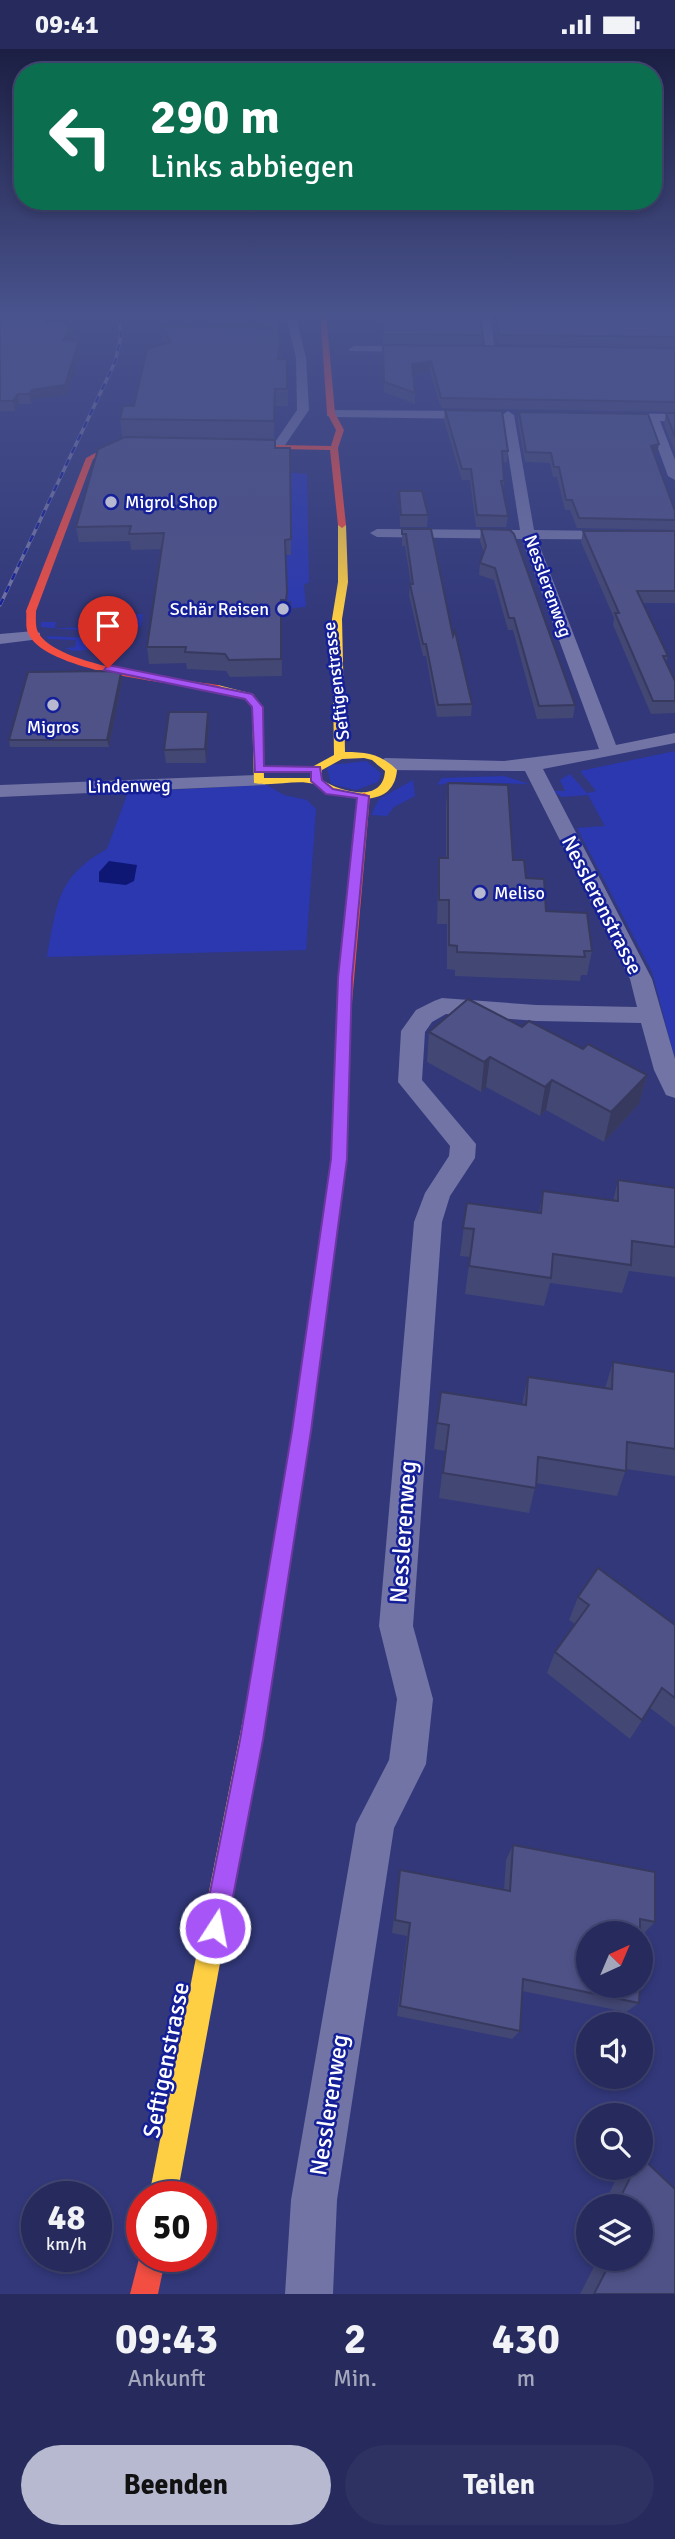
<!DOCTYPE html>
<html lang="de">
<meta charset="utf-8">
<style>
:root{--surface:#262a5c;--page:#2e3262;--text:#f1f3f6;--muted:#a4a7bb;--line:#424672;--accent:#b7b9d0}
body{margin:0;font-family:Signika,sans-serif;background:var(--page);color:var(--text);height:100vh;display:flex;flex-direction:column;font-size:26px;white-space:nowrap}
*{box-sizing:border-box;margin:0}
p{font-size:23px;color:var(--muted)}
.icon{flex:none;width:38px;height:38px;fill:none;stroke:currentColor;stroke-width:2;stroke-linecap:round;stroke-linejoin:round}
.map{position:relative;height:2245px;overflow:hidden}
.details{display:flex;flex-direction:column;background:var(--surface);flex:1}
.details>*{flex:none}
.hud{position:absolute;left:14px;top:14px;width:648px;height:147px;border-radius:28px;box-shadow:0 4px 10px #0003,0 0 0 2px var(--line);background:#0b6e4f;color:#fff;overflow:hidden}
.needle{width:46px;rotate:44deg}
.tools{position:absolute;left:576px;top:1872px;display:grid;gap:14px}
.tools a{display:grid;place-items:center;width:77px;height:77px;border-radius:50%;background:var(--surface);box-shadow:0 4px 10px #0003,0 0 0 2px var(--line);font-size:35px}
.speed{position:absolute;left:21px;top:2132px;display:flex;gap:14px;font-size:35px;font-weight:700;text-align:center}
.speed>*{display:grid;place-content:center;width:91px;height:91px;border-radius:50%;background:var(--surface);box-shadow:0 4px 10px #0003,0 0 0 2px var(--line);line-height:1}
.speed small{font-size:18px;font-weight:400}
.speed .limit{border:10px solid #d22;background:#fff;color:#111}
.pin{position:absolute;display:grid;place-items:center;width:60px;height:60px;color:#fff;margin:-72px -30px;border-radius:50% 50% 50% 0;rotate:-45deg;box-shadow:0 0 7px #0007}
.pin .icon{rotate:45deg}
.me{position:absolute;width:77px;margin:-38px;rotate:11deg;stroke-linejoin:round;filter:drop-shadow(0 0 5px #0008)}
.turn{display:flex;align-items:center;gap:24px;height:147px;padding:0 21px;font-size:32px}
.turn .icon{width:91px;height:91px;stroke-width:2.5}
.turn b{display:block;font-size:49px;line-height:60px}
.eta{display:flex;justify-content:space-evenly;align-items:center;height:119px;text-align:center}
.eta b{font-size:42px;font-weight:700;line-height:49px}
.action{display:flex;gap:14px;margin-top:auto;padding:14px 21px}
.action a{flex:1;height:80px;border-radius:42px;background:var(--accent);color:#111;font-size:28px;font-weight:700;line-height:80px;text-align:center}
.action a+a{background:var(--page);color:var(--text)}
.status{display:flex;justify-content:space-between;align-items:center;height:49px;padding:0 35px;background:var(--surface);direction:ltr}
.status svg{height:19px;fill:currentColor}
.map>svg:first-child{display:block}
</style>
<div class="status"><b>09:41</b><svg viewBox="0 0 49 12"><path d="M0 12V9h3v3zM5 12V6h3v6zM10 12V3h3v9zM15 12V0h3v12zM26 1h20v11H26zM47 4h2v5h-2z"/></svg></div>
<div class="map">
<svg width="675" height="2245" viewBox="0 0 675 2245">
<rect width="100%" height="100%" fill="#32387a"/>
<g fill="#2b38b0">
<polygon points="286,423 307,425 309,534 304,535 306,558 292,559 291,552 251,552 286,506 291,506"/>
<path d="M133 565H143L141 577C121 586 86 610 65 599L75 598 76 591 49 590 46 587 110 590 112 584 41 578V573H56L55 579 122 578 131 573Z"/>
<polygon points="675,702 675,1010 652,923 577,779 605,777 588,746 562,748 553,742 565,742 560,731 570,725 587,744 596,742 580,722"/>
<polygon points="366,712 381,724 378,733 356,741 331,735 327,720 331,716"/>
<polygon points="504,727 529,735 456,733 437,736 442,729"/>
<polygon points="413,731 415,747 394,758 387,767 371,766 379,750"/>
<path d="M267 736 284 746 307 751 316 760 306 901 47 908C57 856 56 828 107 800L128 743Z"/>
</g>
<polygon fill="#0f1775" points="109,812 137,816 134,832 126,836 99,833 99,823"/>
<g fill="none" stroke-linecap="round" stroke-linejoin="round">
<g fill="#7174a5" fill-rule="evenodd">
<polygon points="285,263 295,263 306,309 309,361 281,402 277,403 271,399 297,361 296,309"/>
<polygon points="480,263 490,263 495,303 486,301"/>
<polygon points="354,297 418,297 423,300 418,303 350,302 349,300"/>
<polygon points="327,361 479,362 485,366 479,370 331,368 327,367"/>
<polygon points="508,362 514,366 534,481 675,483 675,491 537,490 616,696 675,684 675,694 543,720 652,930 675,1010 675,1049 666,1046 654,1021 641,974 536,972 446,965 432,973 425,983 422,1031 476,1095 475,1109 450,1147 442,1173 413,1577 433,1650 426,1715 394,1779 337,2151 333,2245 285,2245 291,2151 356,1775 389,1711 397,1650 379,1577 414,1173 425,1144 449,1107 450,1097 398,1033 401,982 416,961 434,952 442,949 536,956 637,958 630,930 525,722 385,721 376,715 385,709 504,712 599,700 522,490 377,488 370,484 377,480 520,481 502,366"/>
<polygon points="612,364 675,365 675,373 660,372 675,411 675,431 668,427 648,372 608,371 606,368"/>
<polygon points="34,582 40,584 40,590 0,595 0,585"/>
<polygon points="258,726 267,732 265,736 0,748 0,736"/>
</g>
<polygon fill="#16e098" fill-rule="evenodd" points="344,960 351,965 347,1110 311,1382 267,1660 264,1668 256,1671 248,1668 245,1660 293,1382 331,1110 337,965"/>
<g fill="#ffcf43" fill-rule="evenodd">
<path d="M342 473 346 476 348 533 342 570 345 703C367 703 381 705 397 721 394 756 359 752 333 745 326 742 320 737 314 735 296 730 273 738 254 734L252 658 245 649 213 639 218 636 253 645 262 658 264 729H310L312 718 334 706 332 570 338 533V476ZM364 709 372 711 385 722C383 755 341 743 322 731V721L342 710Z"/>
<polygon points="256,1649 264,1652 267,1660 177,2147 149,2147 245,1660 248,1652"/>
</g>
<g fill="#f24e42" fill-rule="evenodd">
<polygon points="320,263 326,263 335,364 344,381 338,399 346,476 342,479 338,476 330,401 222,399 218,397 222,395 331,397 336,381 327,364"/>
<path d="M151 393 148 397 112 400 93 410 36 562C36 568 35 578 38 583 55 618 181 630 218 636L223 639 222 641C208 643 192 638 179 636 145 631 42 618 28 584 25 578 27 568 26 562L86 409 110 396Z"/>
<polygon points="364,744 370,747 351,965 344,970 337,965 358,747"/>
<polygon points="142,2198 142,2207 166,2207 158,2245 130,2245"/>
</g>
<defs>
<polyline id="rail" points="0,556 115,313 121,287 118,263"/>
</defs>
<use href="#rail" stroke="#7274a4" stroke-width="3.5"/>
<use href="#rail" stroke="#141f98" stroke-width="2.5" stroke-dasharray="7" stroke-linecap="butt"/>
</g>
<g fill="#434774">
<polygon points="0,263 59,263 51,274 74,284 69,291 81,301 67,346 33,350 31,355 19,355 15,362 0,362"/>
<polygon points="178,263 278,263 281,310 287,310 288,357 275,357 274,390 122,388 120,370 134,357 164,295 162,277 224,278"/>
<polygon points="382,263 480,263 479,263 483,286 482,295 383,295"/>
<polygon points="491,263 675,263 675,298 498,295"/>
<polygon points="675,299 675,363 441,359 430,322 413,325 415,344 415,355 384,343 383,306"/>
<polygon points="445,361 508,402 507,413 503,413 504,432 503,442 508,467 506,478 476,478 470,431 462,431 444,372"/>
<polygon points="519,363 657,404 654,405 675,462 675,481 577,479 570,461 565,461 557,428 553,428 550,414 525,413 518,373"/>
<polygon points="666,364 675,364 675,401 674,401 664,375"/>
<polygon points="275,399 290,399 291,506 286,506 287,559 286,567 281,567 282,627 230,628 226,622 187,620 186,614 149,615 147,598 162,500 131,501 130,492 79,493 76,478"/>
<polygon points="399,442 428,466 427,478 400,478"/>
<polygon points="402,480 431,480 453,587 472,655 471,667 437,668 426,607 423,607 409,546 410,535 411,535 405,497 402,497"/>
<polygon points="481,480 575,656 573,669 537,670 513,581 508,581 494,531 479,526 480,514 484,504 480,492"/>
<polygon points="583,482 675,482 675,554 642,554 668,607 666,613 675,632 675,664 651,665 613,576 614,569 581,493"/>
<polygon points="122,631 109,698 10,698 9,691"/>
<polygon points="208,663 209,676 206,714 166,714 164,701"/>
<polygon points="448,734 513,811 546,862 592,902 587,926 581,926 580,932 455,927 455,921 447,920 447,875 437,875 438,833 439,809 446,809 446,757"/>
<polygon points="522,978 583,1000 647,1026 639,1055 604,1093 546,1061 540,1067 486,1038 481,1043 427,1013 429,983"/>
<polygon points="618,1131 675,1139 675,1228 629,1222 622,1244 550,1234 544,1257 465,1245 470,1208 460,1207 467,1154 539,1164 543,1142 613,1152"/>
<polygon points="613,1313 675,1323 675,1427 626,1420 617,1447 536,1434 529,1464 439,1449 445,1402 434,1400 441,1343 522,1355 528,1328 605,1339"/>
<polygon points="578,1548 675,1576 675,1678 650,1659 630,1690 547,1624 555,1603 575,1575 569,1571"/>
<polygon points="513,1796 655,1873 642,1886 640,1886 639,1954 626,1963 522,1942 520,1982 512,1990 397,1967 407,1887 392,1884 400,1821 504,1841 506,1811"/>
<polygon points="622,2119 640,2119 675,2245 580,2245 598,2210 640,2210 640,2158 602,2158"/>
</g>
<g fill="#37395e">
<polygon points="52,263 59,263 45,283 44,274"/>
<polygon points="73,275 74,284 64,300 63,291"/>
<polygon points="79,292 81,301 67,346 33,350 31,355 29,345 32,341"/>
<polygon points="431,312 430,322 411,326 412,315"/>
<polygon points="275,340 275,357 274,390 274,372"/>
<polygon points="18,345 19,355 15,362 13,352"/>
<polygon points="659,395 657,404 649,406 651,397"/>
<polygon points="287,543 287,559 286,567 286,551"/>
<polygon points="121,624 122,631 109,698 107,691"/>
<polygon points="208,663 209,676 206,714 205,700"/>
<polygon points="490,1008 486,1038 481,1043 484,1013"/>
<polygon points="647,1026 639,1055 604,1093 611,1063"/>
<polygon points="552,1031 546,1061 540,1067 545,1038"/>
</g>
<g fill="#4e5287" stroke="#37395e" stroke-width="2">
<polygon points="0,263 52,263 44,274 73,275 63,291 79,292 65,336 32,341 29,345 18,345 13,352 0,352"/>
<polygon points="224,263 278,263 280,297 278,310 287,310 287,340 275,340 274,372 120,370 123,357 134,357 147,300 170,293 162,277 273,279"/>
<polygon points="382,263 479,263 483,286 383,285"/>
<polygon points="494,263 675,263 675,288 499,286"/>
<polygon points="383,296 675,299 675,353 441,349 431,312 412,315 415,344 384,333"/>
<polygon points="445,361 502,362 508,402 502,402 504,432 501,432 508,467 477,466 471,420 462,420"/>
<polygon points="519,363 648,365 659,395 651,397 675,462 675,471 579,469 572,451 566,451 559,418 554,418 551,404 526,403"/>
<polygon points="666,364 675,364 675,388"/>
<polygon points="125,388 275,391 275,399 290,399 291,490 285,491 287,543 286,551 281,551 281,610 229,611 225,605 185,603 186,598 147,598 164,484 129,485 131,477 76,478 98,400"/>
<polygon points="399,442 422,442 428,466 401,466"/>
<polygon points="402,480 431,480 453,587 455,582 472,655 438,656 426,595 423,595 410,535 413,535 406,485 402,485"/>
<polygon points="481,480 510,481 514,485 575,656 539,657 514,569 509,569 495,519 480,514 486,497"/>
<polygon points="583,482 675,482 675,542 637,542 668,607 663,607 675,632 675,652 653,652 615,564 619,564"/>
<polygon points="109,622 121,624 107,691 9,691 28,623"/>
<polygon points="169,663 208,663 205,700 164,701"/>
<polygon points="448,734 508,736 513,811 524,811 526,829 544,830 546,862 587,864 592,902 584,902 585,908 457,903 457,897 449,896 449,851 439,851 439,809 448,809"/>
<polygon points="468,950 522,978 529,972 583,1000 588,995 647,1026 611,1063 552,1031 545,1038 490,1008 484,1013 429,983"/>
<polygon points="618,1131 675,1139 675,1198 632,1192 631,1216 553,1205 551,1229 469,1217 474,1180 463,1179 467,1154 541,1164 543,1142 618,1152"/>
<polygon points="613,1313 675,1323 675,1400 627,1393 626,1422 538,1408 536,1439 443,1424 449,1376 437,1374 441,1343 526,1356 528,1328 612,1340"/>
<polygon points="598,1519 675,1576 675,1649 662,1639 642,1671 555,1603 589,1556 578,1548"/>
<polygon points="513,1796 655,1823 655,1873 640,1870 640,1885 588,1885 588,1937 640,1937 639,1954 523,1930 520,1982 400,1957 410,1874 395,1871 400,1821 510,1842"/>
<polygon points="641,2108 675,2140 675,2245 594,2245 612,2210 640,2210 640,2158 616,2157 635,2119 640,2119"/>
</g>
<linearGradient id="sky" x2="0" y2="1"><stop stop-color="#1c1f43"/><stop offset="0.46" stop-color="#49538d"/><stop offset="1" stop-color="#49538d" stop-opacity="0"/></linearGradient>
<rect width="675" height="577" fill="url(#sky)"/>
<polygon fill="#a855f7" stroke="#6d37a1" stroke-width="2" points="108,616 252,645 263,658 264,717 320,718 322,731 333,740 369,747 352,929 347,1110 311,1382 263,1691 227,1879 224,1888 215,1891 206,1888 203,1879 240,1691 292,1382 331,1110 338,929 357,749 326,745 311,732 311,723 255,723 252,658 245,650 104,621"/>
<g fill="#b7b9d0" stroke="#141f98" stroke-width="2.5">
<circle cx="111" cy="453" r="7"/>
<circle cx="283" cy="560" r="7"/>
<circle cx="53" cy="656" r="7"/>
<circle cx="480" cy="844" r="7"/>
</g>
<g text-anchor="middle" stroke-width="5" stroke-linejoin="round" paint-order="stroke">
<g font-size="18" fill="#fff" stroke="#141f98" text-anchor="start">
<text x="125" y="459">Migrol Shop</text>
<text x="269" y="566" text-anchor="end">Schär Reisen</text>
<text x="53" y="684" text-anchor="middle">Migros</text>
<text x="494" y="850">Meliso</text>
</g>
<g font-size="18" fill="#fff" stroke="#141f98">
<text transform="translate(548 537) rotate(70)" y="6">Nesslerenweg</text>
<text transform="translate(336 632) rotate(-97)" y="6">Seftigenstrasse</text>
<text transform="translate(129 737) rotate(-1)" y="6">Lindenweg</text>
</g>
<g font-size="21" fill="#fff" stroke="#141f98">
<text transform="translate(602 856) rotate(63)" y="7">Nesslerenstrasse</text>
</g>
<g font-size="24" fill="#fff" stroke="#141f98">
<text transform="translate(403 1483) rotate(-86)" y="8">Nesslerenweg</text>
<text transform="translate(166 2011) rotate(-79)" y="8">Seftigenstrasse</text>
<text transform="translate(329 2056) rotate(-81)" y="8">Nesslerenweg</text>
</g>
</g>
</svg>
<div class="tools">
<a><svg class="needle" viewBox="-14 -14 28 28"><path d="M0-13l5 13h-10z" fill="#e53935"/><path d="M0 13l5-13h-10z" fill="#a4a7bb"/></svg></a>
<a><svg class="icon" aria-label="sound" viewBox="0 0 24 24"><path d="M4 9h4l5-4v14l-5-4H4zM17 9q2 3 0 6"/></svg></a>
<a><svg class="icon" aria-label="search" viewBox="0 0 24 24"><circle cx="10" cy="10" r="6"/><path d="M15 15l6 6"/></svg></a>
<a><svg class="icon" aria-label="layers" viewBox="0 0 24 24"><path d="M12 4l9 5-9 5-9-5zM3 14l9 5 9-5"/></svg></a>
</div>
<div class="speed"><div>48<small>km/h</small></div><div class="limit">50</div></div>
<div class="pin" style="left:108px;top:619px;background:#d93025"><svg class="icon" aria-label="arrive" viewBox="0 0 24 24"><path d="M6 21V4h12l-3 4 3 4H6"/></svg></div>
<svg class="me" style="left:215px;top:1879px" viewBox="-20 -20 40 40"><circle r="17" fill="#a855f7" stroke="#fff" stroke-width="3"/><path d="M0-11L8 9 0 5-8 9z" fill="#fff"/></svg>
<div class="hud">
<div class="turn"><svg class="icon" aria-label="left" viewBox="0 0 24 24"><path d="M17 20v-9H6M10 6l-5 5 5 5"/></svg><div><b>290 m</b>Links abbiegen</div></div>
</div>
</div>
<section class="details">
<div class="eta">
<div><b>09:43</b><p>Ankunft</p></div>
<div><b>2</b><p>Min.</p></div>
<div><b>430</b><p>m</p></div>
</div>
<div class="action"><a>Beenden</a><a>Teilen</a></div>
</section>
